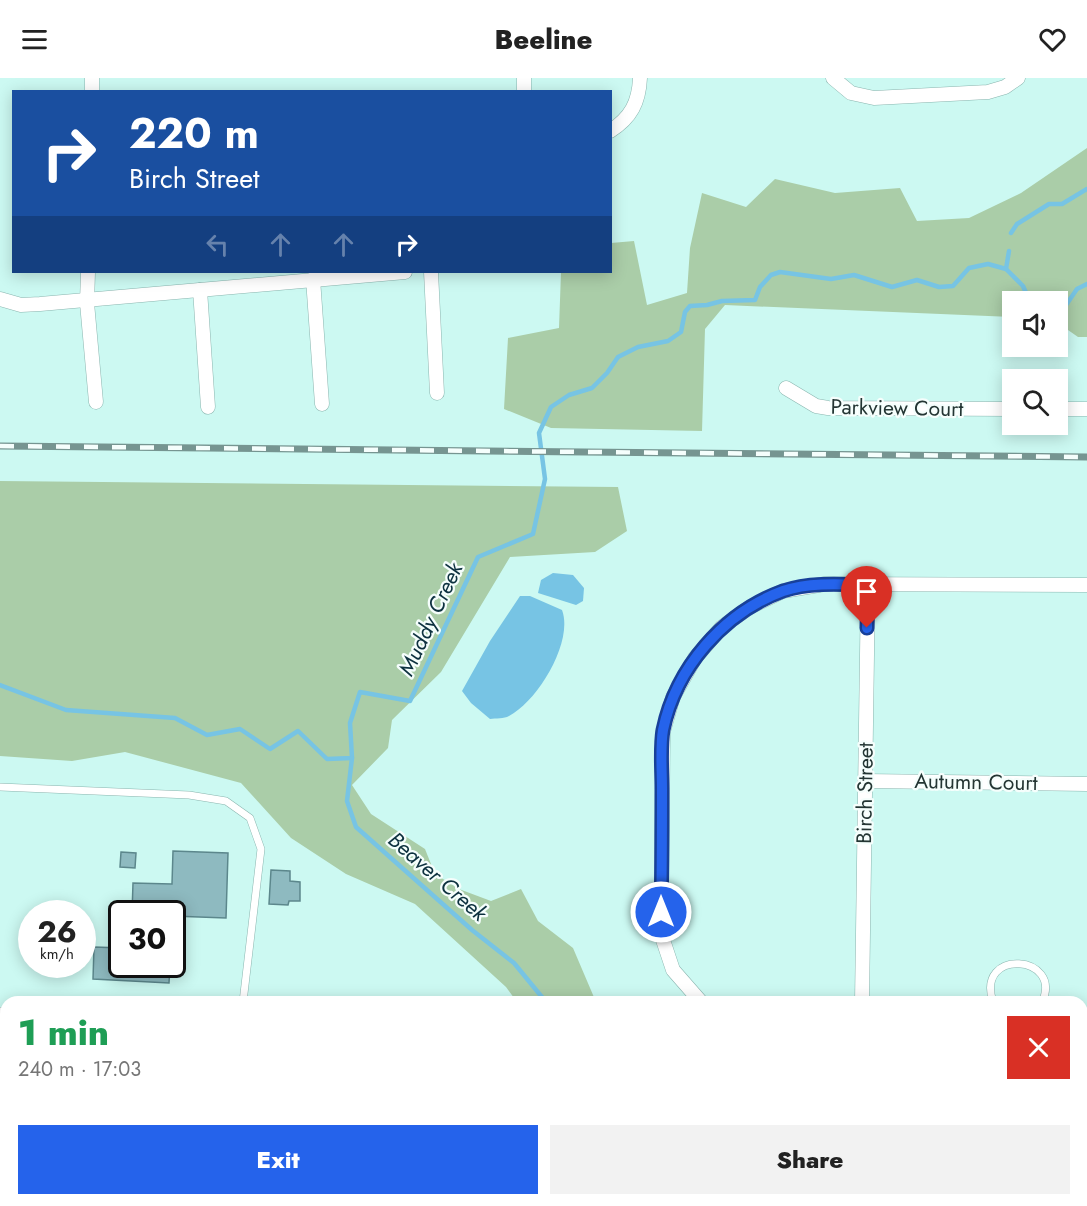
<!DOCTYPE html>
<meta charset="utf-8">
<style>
:root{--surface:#fff;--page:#f2f2f2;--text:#222;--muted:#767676;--accent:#2563eb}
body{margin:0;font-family:Jost,sans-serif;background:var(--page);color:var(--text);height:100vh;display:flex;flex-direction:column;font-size:22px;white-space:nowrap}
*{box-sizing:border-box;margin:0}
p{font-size:20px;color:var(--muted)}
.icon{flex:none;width:33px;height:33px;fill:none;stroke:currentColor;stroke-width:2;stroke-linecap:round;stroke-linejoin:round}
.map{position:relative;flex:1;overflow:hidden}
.side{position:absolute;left:0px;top:918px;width:1088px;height:210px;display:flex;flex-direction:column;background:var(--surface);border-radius:18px 18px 0 0;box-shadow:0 3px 15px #0003}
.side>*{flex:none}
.guide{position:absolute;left:12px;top:12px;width:600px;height:183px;border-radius:0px;box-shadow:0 3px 15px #0003;background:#1a4fa0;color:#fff;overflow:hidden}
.controls{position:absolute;left:1002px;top:213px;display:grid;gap:12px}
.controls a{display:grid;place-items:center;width:66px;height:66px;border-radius:0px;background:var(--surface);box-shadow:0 3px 15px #0003;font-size:30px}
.speed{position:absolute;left:18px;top:822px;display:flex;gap:12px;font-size:30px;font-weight:700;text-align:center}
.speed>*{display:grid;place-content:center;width:78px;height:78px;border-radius:50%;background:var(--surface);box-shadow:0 3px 15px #0003;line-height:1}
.speed small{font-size:15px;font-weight:400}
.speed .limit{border:3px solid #111;border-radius:9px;background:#fff;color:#111}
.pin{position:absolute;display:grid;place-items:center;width:51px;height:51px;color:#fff;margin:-62px -26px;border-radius:50% 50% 50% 0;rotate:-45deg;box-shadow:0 0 6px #0007}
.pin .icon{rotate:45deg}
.me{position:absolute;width:66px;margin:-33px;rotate:0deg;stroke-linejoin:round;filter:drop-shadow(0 0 4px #0008)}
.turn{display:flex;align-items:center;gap:21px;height:126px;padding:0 18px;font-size:27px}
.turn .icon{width:78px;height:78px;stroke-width:2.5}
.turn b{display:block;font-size:42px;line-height:51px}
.lanes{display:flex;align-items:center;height:57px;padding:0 18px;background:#0003;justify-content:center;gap:30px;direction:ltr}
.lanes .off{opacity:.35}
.round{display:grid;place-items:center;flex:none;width:63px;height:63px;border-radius:0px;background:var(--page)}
.summary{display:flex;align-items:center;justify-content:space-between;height:102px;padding:0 18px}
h1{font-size:36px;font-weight:800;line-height:45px;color:#1e9e55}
.action{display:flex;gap:12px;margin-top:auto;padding:12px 18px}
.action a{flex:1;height:69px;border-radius:0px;background:var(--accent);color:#fff;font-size:24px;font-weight:800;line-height:69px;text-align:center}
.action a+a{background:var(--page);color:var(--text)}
header{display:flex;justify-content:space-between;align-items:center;height:78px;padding:0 18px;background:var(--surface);font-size:27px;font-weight:800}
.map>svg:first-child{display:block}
</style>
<header><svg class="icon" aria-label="menu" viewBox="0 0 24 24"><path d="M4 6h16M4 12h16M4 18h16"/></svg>Beeline<svg class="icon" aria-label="heart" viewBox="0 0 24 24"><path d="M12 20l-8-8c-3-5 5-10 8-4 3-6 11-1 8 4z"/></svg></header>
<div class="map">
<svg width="1087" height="1128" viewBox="0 0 1087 1128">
<rect width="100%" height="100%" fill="#ccf9f2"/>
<g fill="#aacda8">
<polygon points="1087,70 1087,259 1078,259 1058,245 1058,224 1012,224 1012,239 725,227 705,251 702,353 551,350 504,331 508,260 559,250 561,194 610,194 611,165 634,163 647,227 687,215 690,170 702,115 746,129 775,101 835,115 900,110 917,143 969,140 1021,115"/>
<polygon points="0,403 618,409 627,453 595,474 510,479 441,594 392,642 388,670 352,707 371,736 425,771 435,796 459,811 491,823 521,811 538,843 573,870 596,924 517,924 506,909 415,826 346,796 291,760 241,705 125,674 72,683 0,678"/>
<polygon points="707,1122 807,1122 806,1128 718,1128"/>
</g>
<g fill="#77c4e4">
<polygon points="553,495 573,497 584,510 583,523 576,527 538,515 541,502"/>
<path d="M520 518H530L562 532C574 564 537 624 509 638 504 641 496 640 490 641L471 625 462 613 490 563Z"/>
</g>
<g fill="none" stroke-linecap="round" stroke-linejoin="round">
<g stroke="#77c4e4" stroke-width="4.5">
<polyline points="1011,155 1017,146 1049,126 1062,126 1087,111"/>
<polyline points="1006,191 1009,173"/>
<polyline points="1058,229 1066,227 1077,211 1087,206"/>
<polyline points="0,607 66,632 175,640 207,657 240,651 270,671 298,653 327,681 352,680 350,645 360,614 410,623 478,479 533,456 545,401 539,355 551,329 569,317 592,310 607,295 618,279 638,269 668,263 681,254 685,234 690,228 707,227 722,223 755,222 760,209 771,197 780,194 831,201 854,197 892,209 917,202 939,209 953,208 969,190 988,186 1006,191 1023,208 1030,224"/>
<polyline points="352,680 347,723 356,749 472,852 514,885 546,924"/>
<polyline points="726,1122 733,1128"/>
</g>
</g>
<g fill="#8ebac0" stroke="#5c878c" stroke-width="1.5">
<polygon points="173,773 228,775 226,840 172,838 172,836 132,836 133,805 172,806"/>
<polygon points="121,774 136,775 135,790 120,789"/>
<polygon points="271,792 290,793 290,803 300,804 300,823 289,823 288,827 269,826"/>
<polygon points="94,869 122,870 122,886 170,886 169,905 93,901"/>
</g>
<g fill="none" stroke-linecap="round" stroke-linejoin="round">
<defs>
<g id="lane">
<polyline points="0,709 189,717 226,723 250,740 261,771 243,924"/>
<path d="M993 924C975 869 1064 877 1042 924"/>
<polyline points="0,933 6,934"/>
<polyline points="0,1023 6,1023"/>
<polyline points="930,1122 932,1128"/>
<polyline points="349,1128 350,1122"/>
<polyline points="1061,1128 1061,1122"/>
</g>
<g id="street">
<polyline points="833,0 851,15 874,20 988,14 1005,9 1018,0"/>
<polyline points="92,14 92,0"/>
<polyline points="524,14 524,0"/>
<path d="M610 53C631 40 639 24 640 0"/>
<polyline points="88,194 87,225 96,324"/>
<polyline points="431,194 437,315"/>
<polyline points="313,201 322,326"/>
<polyline points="200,212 208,329"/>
<polyline points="0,221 21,227 40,226 405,194"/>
<polyline points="786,310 816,328 828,330 1012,331"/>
<polyline points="1058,331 1087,331"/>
<polyline points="865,703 1087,706"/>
<polyline points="701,924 673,892 661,856 663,654 673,619 695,580 722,549 750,529 783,513 825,506 1087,507"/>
<polyline points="862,924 868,507"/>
<polyline points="852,1128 853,1122"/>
</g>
</defs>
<use href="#lane" stroke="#8ab5af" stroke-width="8"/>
<use href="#street" stroke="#8ab5af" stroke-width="15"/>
<use href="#lane" stroke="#fff" stroke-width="7"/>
<use href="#street" stroke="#fff" stroke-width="14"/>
<defs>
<polyline id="rail" points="0,368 1087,379"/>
</defs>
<use href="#rail" stroke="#769591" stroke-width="7"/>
<use href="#rail" stroke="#f5fefc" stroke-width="4.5" stroke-dasharray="14" stroke-linecap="butt"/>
</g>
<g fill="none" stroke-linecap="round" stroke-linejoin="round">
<defs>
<path id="route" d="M661 834C662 793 662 752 662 711 662 692 660 670 663 652 676 590 723 535 783 513 809 504 840 506 868 507L867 550"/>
</defs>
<use href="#route" stroke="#184099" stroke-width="15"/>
<use href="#route" stroke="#2563eb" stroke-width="10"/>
</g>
<g text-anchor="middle" stroke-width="4.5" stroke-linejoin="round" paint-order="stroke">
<g font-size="21" fill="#233533" stroke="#f5fefc">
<text transform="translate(897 330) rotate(1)" y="7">Parkview Court</text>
<text transform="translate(976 704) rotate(1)" y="7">Autumn Court</text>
<text transform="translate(865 715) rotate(-89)" y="7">Birch Street</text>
</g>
<g font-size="22" font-style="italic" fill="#0d313f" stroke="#f5fefc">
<text transform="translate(430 541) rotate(-65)" y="8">Muddy Creek</text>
<text transform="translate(438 798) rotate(41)" y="8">Beaver Creek</text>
</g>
</g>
</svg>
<div class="controls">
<a><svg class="icon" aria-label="sound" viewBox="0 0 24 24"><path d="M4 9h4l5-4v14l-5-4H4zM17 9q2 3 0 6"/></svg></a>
<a><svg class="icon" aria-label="search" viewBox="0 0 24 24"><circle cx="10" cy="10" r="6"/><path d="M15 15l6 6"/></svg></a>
</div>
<div class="speed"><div>26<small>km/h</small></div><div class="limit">30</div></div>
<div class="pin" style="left:867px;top:550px;background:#d93025"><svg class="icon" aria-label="arrive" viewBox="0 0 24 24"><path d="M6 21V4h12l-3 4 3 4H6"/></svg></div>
<svg class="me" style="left:661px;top:834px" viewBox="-20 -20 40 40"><circle r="17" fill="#2563eb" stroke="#fff" stroke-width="3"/><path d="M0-11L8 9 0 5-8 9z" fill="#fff"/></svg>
<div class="guide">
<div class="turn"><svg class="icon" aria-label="right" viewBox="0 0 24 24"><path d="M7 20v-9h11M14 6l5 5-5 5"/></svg><div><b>220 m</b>Birch Street</div></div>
<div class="lanes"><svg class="icon off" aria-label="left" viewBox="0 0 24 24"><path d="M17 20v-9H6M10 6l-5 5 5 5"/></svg><svg class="icon off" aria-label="ahead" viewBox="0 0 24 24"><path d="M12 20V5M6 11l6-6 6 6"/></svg><svg class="icon off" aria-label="ahead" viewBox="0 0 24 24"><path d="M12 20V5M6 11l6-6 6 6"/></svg><svg class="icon" aria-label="right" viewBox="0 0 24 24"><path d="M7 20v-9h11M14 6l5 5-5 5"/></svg></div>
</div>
<section class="side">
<div class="summary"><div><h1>1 min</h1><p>240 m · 17:03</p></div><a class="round" style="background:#d93025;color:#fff"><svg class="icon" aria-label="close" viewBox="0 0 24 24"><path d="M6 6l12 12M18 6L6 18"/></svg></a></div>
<div class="action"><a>Exit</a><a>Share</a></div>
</section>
</div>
